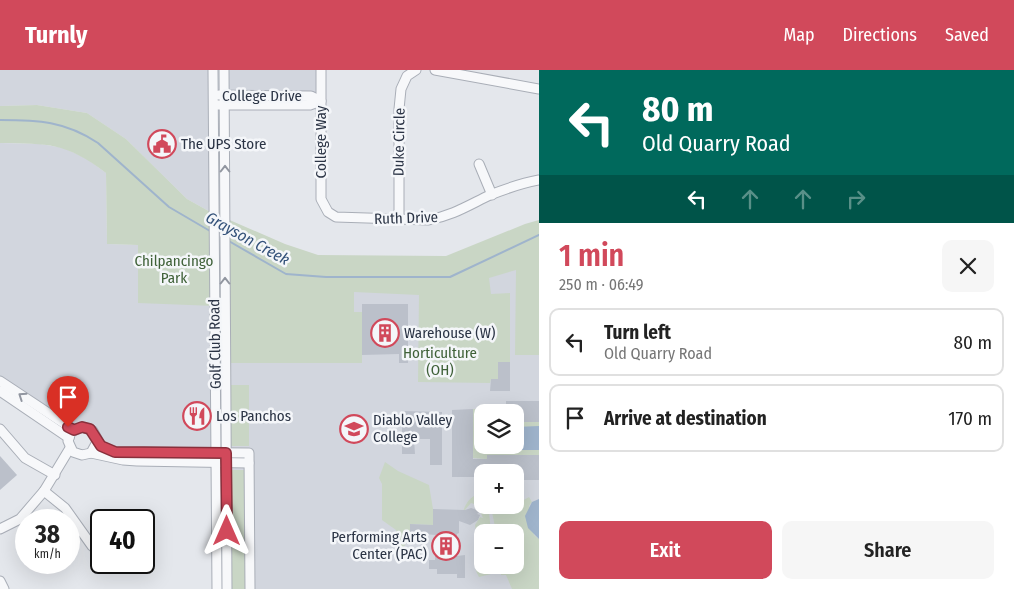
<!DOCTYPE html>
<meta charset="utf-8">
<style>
:root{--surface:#fff;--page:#f6f6f6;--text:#222;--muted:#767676;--line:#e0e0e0;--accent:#d1495b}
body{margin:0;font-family:"Fira Sans Condensed",sans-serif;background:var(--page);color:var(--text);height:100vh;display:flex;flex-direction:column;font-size:19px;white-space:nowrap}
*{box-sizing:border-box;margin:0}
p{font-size:16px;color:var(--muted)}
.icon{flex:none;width:28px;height:28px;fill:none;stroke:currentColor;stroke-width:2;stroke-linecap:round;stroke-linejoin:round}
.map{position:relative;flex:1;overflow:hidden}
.panel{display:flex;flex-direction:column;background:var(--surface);width:475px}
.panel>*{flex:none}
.guide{background:#00695c;color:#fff;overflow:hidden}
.controls{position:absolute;left:474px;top:334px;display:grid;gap:10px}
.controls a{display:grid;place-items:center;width:50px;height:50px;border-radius:10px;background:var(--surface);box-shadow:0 5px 20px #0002;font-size:25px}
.speed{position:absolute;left:15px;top:439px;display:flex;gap:10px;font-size:25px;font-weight:700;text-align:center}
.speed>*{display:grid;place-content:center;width:65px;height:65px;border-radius:50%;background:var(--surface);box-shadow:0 5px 20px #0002;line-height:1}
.speed small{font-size:12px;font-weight:400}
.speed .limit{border:2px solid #111;border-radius:8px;background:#fff;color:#111}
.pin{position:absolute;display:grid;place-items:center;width:42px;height:42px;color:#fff;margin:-51px -21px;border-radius:50% 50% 50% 0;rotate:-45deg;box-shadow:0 0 5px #0007}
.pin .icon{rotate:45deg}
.me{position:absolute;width:55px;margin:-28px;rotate:0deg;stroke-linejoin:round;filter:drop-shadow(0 0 4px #0008)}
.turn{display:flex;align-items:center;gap:18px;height:105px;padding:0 20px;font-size:22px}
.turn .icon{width:65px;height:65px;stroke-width:2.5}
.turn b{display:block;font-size:35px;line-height:42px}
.lanes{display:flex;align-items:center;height:48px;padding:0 20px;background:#0003;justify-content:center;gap:25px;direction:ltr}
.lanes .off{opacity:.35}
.round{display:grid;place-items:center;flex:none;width:52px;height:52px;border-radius:10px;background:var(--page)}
.summary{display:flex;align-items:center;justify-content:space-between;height:85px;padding:0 20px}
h1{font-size:30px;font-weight:600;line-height:38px;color:var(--accent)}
.primary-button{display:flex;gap:10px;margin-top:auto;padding:10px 20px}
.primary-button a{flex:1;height:58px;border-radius:10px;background:var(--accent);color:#fff;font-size:20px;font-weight:600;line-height:58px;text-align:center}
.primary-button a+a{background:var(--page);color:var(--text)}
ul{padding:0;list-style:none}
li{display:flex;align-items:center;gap:15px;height:68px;margin:0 10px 8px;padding:0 10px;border:2px solid var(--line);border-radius:10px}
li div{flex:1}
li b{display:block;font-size:19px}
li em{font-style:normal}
header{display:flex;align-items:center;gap:30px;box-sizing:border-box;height:70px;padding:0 25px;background:var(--accent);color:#fff}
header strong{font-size:24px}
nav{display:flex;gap:28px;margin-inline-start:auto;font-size:18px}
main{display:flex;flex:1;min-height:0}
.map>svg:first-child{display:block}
</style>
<header>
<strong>Turnly</strong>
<nav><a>Map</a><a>Directions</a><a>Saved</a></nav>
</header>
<main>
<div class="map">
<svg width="539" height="519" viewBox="0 0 539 519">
<rect width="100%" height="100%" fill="#e4e7ec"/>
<g fill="#d2d6de" fill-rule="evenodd">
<polygon points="0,0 213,0 214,144 187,129 126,69 87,43 37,35 0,36"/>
<polygon points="224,0 321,0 321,31 224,25"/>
<polygon points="0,73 40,74 64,78 87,89 106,103 107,174 138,175 215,236 216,382 115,382 96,367 0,311"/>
<path d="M539 173V519H227L225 186 288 211ZM482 342H515V375H482ZM482 402H515V435H482ZM482 462H515V495H482Z"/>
</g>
<g fill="#c9d6c5">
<path d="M37 35 87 43 126 69 187 129 214 144 215 236 138 233V175L107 174 106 103C65 72 49 74 0 73V36Z"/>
<polygon points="225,148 285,174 318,185 446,186 525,154 539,150 539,285 515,285 516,200 489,208 491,224 510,223 510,292 499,292 498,309 491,309 490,313 418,312 419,225 354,222 354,242 362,242 362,293 226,293"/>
<rect x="226" y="315" width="23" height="61"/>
<polygon points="473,339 485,340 485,342 482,342 482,375 515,375 515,352 539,352 539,385 487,385 487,389 473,388"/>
<polygon points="385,392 398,401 429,415 433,439 433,455 410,454 410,463 402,482 396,460 382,450 382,414 379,408"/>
<polygon points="227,400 249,400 250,519 227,519"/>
<path d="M482 422V435H491L489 442 491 462H482L483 500 495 499V503L479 507C469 491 479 472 475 455L480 447 483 448 480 441 483 437 471 433 463 442C466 431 472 426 482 422Z"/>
<polygon points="529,427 532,432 529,436 534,465 539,469 539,519 512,519 506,505 501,505 502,495 515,495 521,479 515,477 515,462 505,462 495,457 492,442 515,435"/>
</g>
<g fill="#9fb4cc">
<polygon points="539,356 539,380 495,380 495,375 515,375 515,357"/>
<polygon points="539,429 539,469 528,458 525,446 532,432"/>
</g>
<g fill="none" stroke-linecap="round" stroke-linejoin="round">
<g stroke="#9fb4cc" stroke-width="2">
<path d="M0 50C38 50 65 51 98 73L169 137 210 161"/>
<polyline points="227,170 286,204 326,207 450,207 539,165"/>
</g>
</g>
<g fill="#bbc0ca">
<polygon points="362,234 408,234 408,293 399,293 399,284 362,285"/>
<polygon points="498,292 510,292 510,321 490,321 491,309 498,309"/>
<polygon points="506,331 539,331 539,352 515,352 515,342 506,342"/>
<polygon points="473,339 473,389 487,389 487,385 539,385 539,410 515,410 515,402 482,402 482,410 475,410 475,407 452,407 452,340"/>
<polygon points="402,341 442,342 442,395 430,395 430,369 414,369 415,384 402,384"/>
<polygon points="0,386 17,405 0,420"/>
<polygon points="471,438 480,441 477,444 480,445 478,450 470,455 459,451 459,463 457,464 457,486 465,485 465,508 457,508 457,504 437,504 437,499 429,499 429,490 435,490 436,465 410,463 410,454 433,455 433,439 465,440"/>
</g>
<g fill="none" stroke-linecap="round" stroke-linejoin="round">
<defs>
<g id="minor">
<polyline points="213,0 217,519"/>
<polyline points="224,0 227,519"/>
<path d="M321 0V129L328 142 336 147 428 150C452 146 469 135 490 125 505 119 523 113 539 110"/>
<polyline points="435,0 539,19"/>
<polyline points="218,35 310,35 321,31 311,26 219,25"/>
<polyline points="479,94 492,125"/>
<polyline points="399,149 399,39 401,19 407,6 416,0"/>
<polyline points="0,311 74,360"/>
<polyline points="0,321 69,368"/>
<polyline points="0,359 25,388 55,405"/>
<polyline points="97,372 91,383 82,385 73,382 68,371 71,362 82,357 93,361 101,376 115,382 249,383 250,519"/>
<polyline points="91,383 123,390 137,391 249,393"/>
<polyline points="44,421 65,438 92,476 101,484"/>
<polyline points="0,459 20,449 44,421 70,378"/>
<polyline points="0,511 4,519"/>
</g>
</defs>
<use href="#minor" stroke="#a9aeb7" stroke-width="11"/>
<use href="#minor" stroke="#f7f8fa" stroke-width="9"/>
</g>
<defs><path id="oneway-chevron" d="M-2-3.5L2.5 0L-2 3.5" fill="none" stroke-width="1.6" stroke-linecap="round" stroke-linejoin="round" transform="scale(1.25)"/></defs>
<g stroke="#9196a0">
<use href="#oneway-chevron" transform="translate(225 99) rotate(-90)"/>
<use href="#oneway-chevron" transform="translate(225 211) rotate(-90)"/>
<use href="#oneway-chevron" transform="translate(22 326) rotate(-146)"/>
</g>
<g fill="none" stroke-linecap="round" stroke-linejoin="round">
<defs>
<polyline id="route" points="68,357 74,360 82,357 90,359 101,376 115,382 226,383 227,461"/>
</defs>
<use href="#route" stroke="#882f3b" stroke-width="12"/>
<use href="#route" stroke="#d1495b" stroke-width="9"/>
</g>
<defs>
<symbol id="civic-ring" viewBox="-11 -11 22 22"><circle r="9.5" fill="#f4f6f9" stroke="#d1495b" stroke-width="1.5"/><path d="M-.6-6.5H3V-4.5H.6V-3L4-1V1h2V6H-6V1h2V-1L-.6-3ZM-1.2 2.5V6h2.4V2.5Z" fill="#d1495b"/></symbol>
<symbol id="building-ring" viewBox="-11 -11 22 22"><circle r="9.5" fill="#f4f6f9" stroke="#d1495b" stroke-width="1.5"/><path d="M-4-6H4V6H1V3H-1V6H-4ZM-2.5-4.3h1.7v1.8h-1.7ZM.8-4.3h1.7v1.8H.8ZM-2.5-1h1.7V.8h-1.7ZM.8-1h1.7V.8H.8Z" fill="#d1495b"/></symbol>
<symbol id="restaurant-ring" viewBox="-11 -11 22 22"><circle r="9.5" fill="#f4f6f9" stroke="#d1495b" stroke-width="1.5"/><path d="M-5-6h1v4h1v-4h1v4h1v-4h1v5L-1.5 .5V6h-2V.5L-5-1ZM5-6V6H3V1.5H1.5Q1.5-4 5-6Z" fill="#d1495b"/></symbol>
<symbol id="university-ring" viewBox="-11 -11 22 22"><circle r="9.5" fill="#f4f6f9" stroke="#d1495b" stroke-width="1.5"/><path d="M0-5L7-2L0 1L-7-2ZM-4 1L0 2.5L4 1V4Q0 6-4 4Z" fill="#d1495b"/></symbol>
</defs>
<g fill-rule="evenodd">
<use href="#civic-ring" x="146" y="58" width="32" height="32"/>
<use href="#building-ring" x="369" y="247" width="32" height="32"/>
<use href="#restaurant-ring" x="181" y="330" width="32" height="32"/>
<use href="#university-ring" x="338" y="343" width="32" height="32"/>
<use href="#building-ring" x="430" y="460" width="32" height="32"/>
</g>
<g text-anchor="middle" stroke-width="5" stroke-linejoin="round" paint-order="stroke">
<g font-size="15" fill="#2b3445" stroke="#f4f6f9">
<text x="262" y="31">College Drive</text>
<text transform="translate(321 72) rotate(-90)" y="5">College Way</text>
<text transform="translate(399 72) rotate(-89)" y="5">Duke Circle</text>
<text transform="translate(406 148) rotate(-2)" y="5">Ruth Drive</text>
<text transform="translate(215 274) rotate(-91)" y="5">Golf Club Road</text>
</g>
<g font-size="15" fill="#2b3445" stroke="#f4f6f9" text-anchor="start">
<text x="181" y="79">The UPS Store</text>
<text x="404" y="268">Warehouse (W)</text>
<text x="216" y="351">Los Panchos</text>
<text x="373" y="355">Diablo Valley<tspan x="373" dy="17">College</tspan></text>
<text x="427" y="472" text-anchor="end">Performing Arts<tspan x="427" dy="17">Center (PAC)</tspan></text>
</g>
<g font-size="15" fill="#3f6138" stroke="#f4f6f9">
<text x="174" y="196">Chilpancingo<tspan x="174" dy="17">Park</tspan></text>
<text x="440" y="288">Horticulture<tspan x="440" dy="17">(OH)</tspan></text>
</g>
<g font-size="16" font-style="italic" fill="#34527a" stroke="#f4f6f9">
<text transform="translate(248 168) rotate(29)" y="6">Grayson Creek</text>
</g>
</g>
</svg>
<div class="controls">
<a><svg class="icon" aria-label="layers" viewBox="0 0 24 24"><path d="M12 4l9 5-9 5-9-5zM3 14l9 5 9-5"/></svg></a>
<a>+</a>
<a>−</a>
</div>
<div class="speed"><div>38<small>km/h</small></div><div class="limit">40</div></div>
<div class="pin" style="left:68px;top:357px;background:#d93025"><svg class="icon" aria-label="arrive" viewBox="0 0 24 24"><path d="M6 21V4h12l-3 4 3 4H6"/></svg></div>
<svg class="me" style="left:227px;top:461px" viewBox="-20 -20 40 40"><path d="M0-17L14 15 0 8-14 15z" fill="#d1495b" stroke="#fff" stroke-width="4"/></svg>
</div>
<section class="panel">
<div class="guide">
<div class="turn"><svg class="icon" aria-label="left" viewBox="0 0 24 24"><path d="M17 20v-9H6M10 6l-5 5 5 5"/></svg><div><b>80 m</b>Old Quarry Road</div></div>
<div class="lanes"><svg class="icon" aria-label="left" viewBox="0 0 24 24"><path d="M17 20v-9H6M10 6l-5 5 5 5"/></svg><svg class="icon off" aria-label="ahead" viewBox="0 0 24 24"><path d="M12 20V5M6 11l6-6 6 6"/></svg><svg class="icon off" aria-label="ahead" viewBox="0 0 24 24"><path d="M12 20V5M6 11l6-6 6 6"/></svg><svg class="icon off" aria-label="right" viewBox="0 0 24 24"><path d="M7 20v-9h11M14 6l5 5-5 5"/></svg></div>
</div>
<div class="summary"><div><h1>1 min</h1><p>250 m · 06:49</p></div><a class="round"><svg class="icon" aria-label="close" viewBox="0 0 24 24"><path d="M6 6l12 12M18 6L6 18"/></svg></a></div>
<ul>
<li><svg class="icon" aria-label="left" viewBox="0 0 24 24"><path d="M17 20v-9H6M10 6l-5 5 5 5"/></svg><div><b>Turn left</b><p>Old Quarry Road</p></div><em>80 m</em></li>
<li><svg class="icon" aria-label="arrive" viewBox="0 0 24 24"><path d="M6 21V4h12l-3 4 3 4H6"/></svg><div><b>Arrive at destination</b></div><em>170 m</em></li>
</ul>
<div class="primary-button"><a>Exit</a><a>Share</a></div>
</section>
</main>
